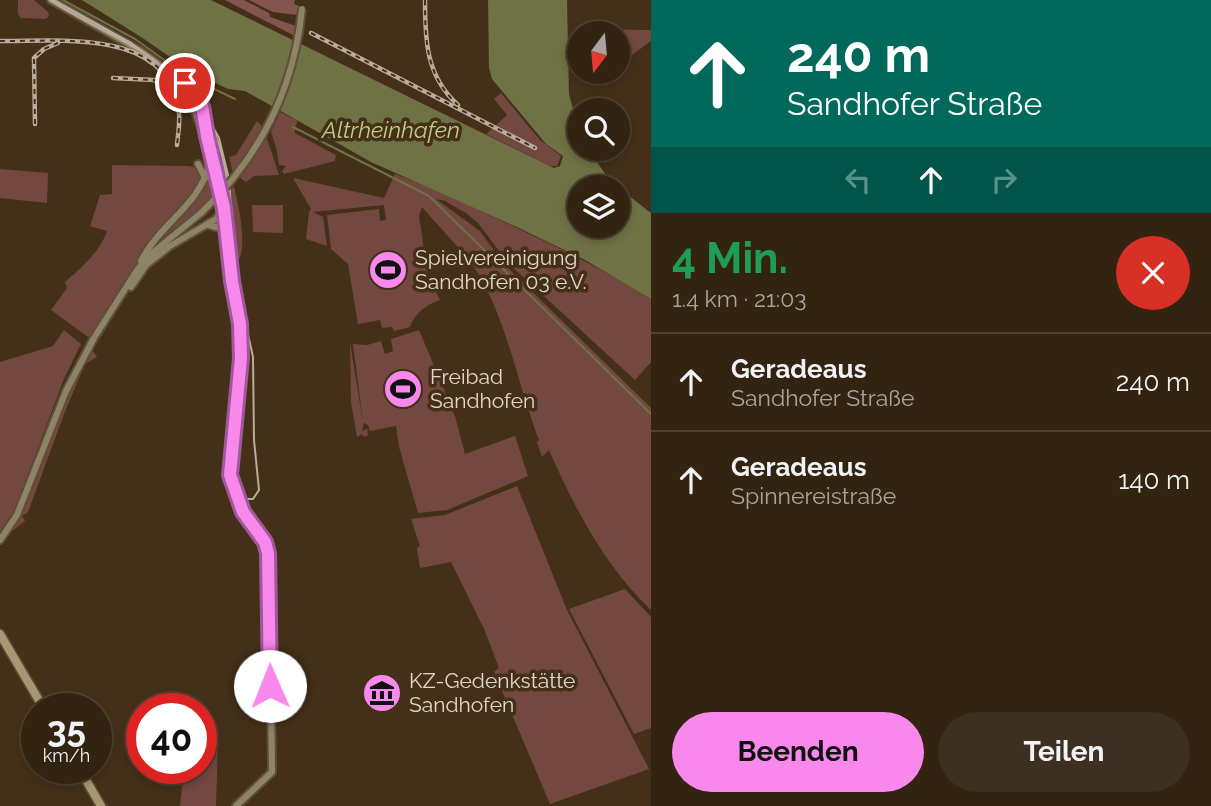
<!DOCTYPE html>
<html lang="de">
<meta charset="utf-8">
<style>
:root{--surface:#332412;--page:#3e3020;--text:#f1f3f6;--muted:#a9a49f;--line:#4e4132;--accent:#f888eb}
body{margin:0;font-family:Raleway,sans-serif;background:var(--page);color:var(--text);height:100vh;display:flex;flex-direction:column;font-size:26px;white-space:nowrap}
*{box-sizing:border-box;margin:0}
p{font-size:23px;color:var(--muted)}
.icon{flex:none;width:38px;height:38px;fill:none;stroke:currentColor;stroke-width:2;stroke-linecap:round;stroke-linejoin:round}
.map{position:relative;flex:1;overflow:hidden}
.details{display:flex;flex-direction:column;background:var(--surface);width:560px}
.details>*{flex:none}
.hud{background:#00695c;color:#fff;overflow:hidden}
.needle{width:46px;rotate:196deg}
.tools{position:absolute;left:567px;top:21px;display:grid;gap:14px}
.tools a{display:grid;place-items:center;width:63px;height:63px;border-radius:50%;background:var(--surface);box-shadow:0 4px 10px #0003,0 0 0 2px var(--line);font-size:35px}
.speed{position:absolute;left:21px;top:693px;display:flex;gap:14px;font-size:35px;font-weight:700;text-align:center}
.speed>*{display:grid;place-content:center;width:91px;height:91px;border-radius:50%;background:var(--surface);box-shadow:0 4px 10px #0003,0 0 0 2px var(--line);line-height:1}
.speed small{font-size:18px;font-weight:400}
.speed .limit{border:10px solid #d22;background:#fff;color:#111}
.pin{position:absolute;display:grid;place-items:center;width:60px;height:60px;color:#fff;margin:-30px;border:4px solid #fff;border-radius:50%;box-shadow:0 2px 7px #0007}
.me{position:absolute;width:77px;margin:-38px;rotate:359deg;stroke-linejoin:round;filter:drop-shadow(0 0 5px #0008)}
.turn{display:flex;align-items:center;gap:24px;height:147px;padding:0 21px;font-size:32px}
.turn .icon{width:91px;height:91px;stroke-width:2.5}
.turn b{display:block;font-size:49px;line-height:60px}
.lanes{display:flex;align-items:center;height:66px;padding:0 21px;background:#0003;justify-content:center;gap:35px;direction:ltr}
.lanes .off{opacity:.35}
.round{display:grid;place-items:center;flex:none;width:74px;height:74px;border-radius:37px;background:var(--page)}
.summary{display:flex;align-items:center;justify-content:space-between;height:119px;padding:0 21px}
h1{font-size:42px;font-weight:700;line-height:52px;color:#1e9e55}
.primary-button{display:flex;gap:14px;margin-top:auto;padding:14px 21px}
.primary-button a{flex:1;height:80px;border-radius:42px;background:var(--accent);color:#111;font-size:28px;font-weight:700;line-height:80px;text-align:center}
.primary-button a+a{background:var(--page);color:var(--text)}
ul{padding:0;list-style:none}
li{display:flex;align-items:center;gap:21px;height:98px;padding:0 21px;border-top:2px solid var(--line)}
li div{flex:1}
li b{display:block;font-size:26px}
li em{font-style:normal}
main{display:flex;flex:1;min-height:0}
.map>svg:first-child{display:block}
</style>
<main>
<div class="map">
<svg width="651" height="806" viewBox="0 0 651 806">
<rect width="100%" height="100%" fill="#443018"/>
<g fill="#724840">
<polygon points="18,0 34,0 48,12 49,16 46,19 21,18 18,14"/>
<polygon points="581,29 651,30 651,41 618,65 618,33 585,33 580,32"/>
<polygon points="501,93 540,140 561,156 557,166 550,166 486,134 493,128 535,148 494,127 507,115 494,99"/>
<polygon points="280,112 298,121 295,127 295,133 336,155 335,161 284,174 282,171 286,166 279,165 276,147 271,132"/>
<polygon points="257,121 263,127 279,175 254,176 246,182 233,173 229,157 236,155"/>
<path d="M209 126C220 143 224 160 227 181L222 188 209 137 211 135Z"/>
<path d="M112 165 189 166 200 169 202 175 200 186 145 250 134 272 92 335 88 337 51 310 67 288 65 282C81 268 100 252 107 231L90 226 100 195 112 194Z"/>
<polygon points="0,169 48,173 47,203 0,198"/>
<path d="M395 174C430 187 464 203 498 219 551 244 602 268 651 299V362L635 380 508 263 478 223 466 213 445 201 436 199 480 231 503 263 651 408V610C604 565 575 509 549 450L542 457 537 442 539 440C519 388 509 331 483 282 468 254 442 231 422 207L419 216 428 276 440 300C426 305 415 313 410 327L394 331 392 327 382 328 380 320 358 324 348 264 331 249 327 215 379 209 380 221 386 220 384 205 313 212 323 217 327 246 306 239 309 212 311 209 293 178 384 198Z"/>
<polygon points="208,175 214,197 154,249 148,251 196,196"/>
<path d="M234 186C238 204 248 246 238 261L240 275 235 276 224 197Z"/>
<polygon points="252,205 283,205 283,233 253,232"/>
<polygon points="64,330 81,344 64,379 14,511 0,531 0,362 53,346"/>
<polygon points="419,330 455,416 465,454 515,436 528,476 447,510 418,513 399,447 396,426 370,431 368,425 364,423 362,432 367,428 368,435 364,437 362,434 357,437 351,402 350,343 363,422 353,344 367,345 381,341 385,354 393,351 391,339"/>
<polygon points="92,350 97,357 85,364 64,414 28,512 22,516 25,521 12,531 69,391"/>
<polygon points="517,486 567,610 649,769 550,804 494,672 499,668 485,631 451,562 420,568 417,548 420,546 411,519 445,515"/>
<polygon points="625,589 651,617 651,728 634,734 569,609"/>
<polygon points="201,740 218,741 216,806 180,806 184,768 201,768"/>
</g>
<g fill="#84554c">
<polygon points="225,0 244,0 269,13 270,17 296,26 295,36"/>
<polygon points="249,0 295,0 294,4 299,6 298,15 273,12"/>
</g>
<path fill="#6e7244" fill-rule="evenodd" d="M82 0H211L554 168 560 166 563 156 546 144 492 79 489 68 488 0H567L569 94 579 131V149H588L610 181 651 213V299L585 260 521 229 371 162 245 91 228 89 192 72 144 39ZM579 187H618V226H579Z"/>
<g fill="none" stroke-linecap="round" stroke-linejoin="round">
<g stroke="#6e7244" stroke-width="2">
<polyline points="63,0 135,39 185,75 235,99"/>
<polyline points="293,127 429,196 651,414"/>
</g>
<defs>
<g id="secondary">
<polyline points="51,0 139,50 192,88 202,106 207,136 224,208 232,281 241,335 230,475 243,512 265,542 269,556 272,772 236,806"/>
<path d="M174 78C205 110 212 176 222 219"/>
<polyline points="198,164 205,178"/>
<polyline points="208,225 224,229"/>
<path d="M141 261C159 225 198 206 209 166"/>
<polyline points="146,265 170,246 216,219 221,212"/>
<polyline points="131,287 146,265"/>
<polyline points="0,540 17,515 66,391 94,338 137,270 152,253 201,213"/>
</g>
<g id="primary">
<polyline points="0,634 44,709"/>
<polyline points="79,768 101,806"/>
</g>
</defs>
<use href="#secondary" stroke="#604e38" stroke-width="10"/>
<use href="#primary" stroke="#604e38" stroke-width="11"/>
<use href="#secondary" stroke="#8d8466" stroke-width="6"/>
<use href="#primary" stroke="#a69972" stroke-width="8"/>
<path stroke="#baac9c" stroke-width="2" d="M50 0C103 35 162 50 200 106 230 150 229 198 231 249 232 279 242 308 244 338 246 369 239 402 237 433 235 449 232 489 246 499H253L259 490 254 440 253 357 236 281 229 179 219 138 200 103 173 74 131 43 53 0"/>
<defs>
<g id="rail">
<path d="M425 0C425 41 426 76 458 105"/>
<polyline points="311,33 535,148"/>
<path d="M0 41C61 42 170 27 179 113 180 123 178 135 177 145"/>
<polyline points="113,78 154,80 171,92"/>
<polyline points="35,124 34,58 44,49 58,43"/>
</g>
</defs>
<use href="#rail" stroke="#baac9c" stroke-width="4.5"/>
<use href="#rail" stroke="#443018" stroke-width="2" stroke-dasharray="5" stroke-linecap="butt"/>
<defs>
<path id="secondary-bridge" d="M201 213C259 158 294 89 302 9"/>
</defs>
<use href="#secondary-bridge" stroke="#604e38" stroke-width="10" stroke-linecap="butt"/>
<use href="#secondary-bridge" stroke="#8d8466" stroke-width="6"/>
</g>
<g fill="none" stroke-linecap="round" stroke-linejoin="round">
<defs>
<polyline id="route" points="185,83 192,88 202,106 207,136 224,208 232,281 240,324 241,358 230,475 243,512 265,542 268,553 270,686"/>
</defs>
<use href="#route" stroke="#a15899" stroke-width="18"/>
<use href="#route" stroke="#f888eb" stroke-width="12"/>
</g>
<defs>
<symbol id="stadium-disc" viewBox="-11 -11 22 22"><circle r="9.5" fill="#f888eb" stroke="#443018"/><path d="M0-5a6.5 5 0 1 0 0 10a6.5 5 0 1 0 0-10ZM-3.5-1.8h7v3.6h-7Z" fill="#111"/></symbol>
<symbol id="museum-disc" viewBox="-11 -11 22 22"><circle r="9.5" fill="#f888eb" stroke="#443018"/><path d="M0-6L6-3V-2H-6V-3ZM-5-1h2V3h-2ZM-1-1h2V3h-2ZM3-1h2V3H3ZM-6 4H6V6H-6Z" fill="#111"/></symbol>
</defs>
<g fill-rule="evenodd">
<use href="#stadium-disc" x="366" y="248" width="44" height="44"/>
<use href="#stadium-disc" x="381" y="367" width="44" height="44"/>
<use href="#museum-disc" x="360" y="671" width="44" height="44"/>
</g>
<g text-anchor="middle" stroke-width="7" stroke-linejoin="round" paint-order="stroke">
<g font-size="21" fill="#e2d6c8" stroke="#443018" text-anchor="start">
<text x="415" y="265">Spielvereinigung<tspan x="415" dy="24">Sandhofen 03 e.V.</tspan></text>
<text x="430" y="384">Freibad<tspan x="430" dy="24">Sandhofen</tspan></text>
<text x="409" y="688">KZ-Gedenkstätte<tspan x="409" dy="24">Sandhofen</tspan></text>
</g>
<g font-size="23" font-style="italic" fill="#c4ca81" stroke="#443018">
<text x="391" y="138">Altrheinhafen</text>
</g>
</g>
</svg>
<div class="tools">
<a><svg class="needle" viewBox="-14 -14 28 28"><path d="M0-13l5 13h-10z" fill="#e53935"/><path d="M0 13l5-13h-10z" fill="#a9a49f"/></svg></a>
<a><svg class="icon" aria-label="search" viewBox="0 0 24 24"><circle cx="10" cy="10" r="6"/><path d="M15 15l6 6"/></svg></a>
<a><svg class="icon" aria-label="layers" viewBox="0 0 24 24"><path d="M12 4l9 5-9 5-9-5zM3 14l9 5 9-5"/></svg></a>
</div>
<div class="speed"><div>35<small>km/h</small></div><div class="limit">40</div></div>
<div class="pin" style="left:185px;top:83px;background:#d93025"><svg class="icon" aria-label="arrive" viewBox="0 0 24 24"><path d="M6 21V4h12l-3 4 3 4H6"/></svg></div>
<svg class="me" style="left:270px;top:686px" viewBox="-20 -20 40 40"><circle r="19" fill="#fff"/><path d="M0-13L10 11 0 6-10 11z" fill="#f888eb"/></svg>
</div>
<section class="details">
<div class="hud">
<div class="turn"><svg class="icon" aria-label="ahead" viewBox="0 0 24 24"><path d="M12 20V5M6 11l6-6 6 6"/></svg><div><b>240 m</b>Sandhofer Straße</div></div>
<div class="lanes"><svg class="icon off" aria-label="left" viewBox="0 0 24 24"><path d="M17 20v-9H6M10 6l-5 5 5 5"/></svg><svg class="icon" aria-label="ahead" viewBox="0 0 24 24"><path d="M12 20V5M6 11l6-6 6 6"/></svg><svg class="icon off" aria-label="right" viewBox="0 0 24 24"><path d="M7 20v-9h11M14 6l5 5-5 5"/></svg></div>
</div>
<div class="summary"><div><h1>4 Min.</h1><p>1.4 km · 21:03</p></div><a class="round" style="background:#d93025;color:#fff"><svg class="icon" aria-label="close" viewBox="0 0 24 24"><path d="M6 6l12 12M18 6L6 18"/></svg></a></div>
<ul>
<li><svg class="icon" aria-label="ahead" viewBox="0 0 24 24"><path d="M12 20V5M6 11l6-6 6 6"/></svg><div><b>Geradeaus</b><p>Sandhofer Straße</p></div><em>240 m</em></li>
<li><svg class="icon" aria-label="ahead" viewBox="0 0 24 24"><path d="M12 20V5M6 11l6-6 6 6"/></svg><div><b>Geradeaus</b><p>Spinnereistraße</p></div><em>140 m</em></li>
</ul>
<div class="primary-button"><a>Beenden</a><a>Teilen</a></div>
</section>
</main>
